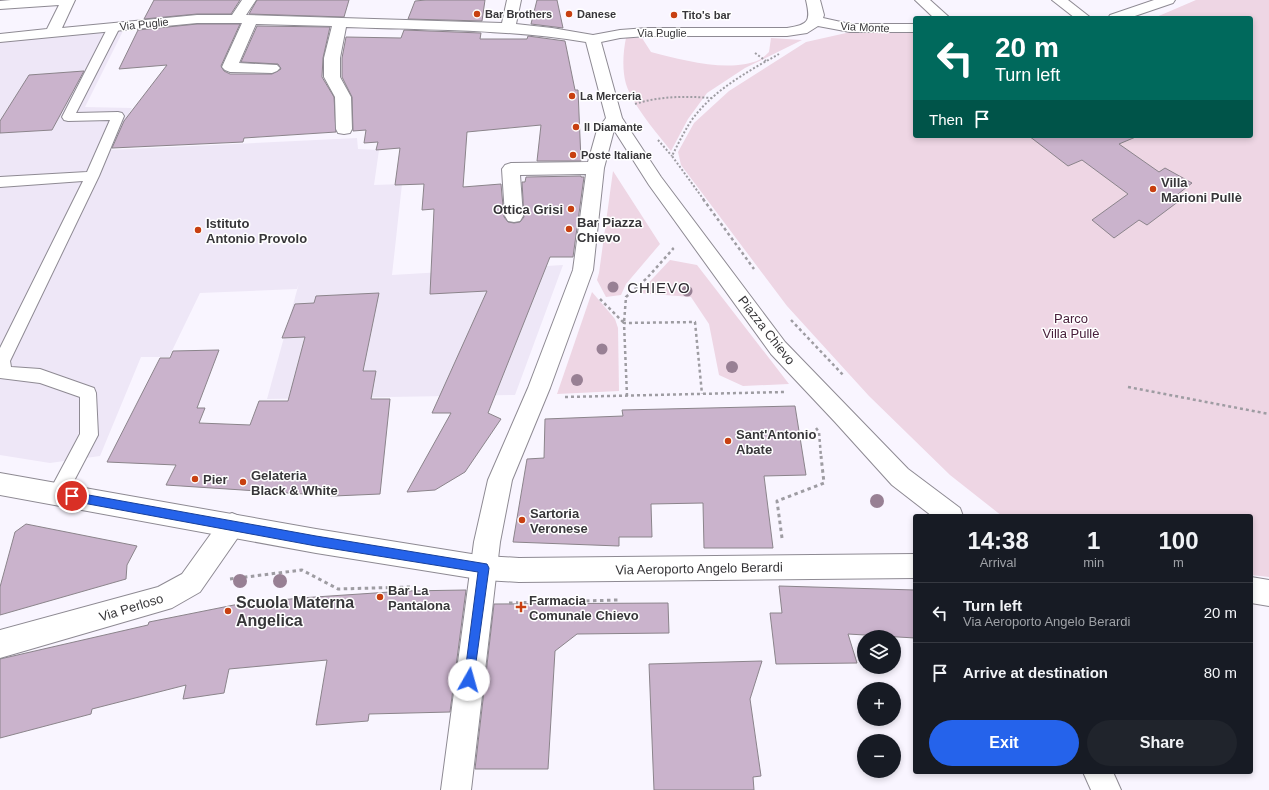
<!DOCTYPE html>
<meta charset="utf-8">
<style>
:root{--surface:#171b24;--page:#20242c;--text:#f1f3f6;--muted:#9ea1a6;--line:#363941;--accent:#2563eb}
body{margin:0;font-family:Arial,sans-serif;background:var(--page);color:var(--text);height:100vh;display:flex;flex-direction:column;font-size:15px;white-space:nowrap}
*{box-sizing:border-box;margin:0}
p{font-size:13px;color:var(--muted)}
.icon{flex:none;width:22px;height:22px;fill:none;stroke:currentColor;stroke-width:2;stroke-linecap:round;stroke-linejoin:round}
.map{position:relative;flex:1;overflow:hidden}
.details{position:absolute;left:913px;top:514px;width:340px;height:260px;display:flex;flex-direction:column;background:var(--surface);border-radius:4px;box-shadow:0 2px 6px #0003}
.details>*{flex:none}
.hud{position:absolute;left:913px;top:16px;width:340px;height:122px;border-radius:4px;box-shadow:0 2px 6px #0003;background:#00695c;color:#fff;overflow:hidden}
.controls{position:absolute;left:857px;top:630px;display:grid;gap:8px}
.controls a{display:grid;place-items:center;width:44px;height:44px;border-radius:50%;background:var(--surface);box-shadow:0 2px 6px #0003;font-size:20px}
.pin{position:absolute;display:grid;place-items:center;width:34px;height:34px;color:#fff;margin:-17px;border:2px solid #fff;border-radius:50%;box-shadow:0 1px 4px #0007}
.me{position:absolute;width:44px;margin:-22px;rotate:7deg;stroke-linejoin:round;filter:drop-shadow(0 0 3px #0008)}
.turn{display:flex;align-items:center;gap:14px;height:84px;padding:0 16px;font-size:18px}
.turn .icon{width:52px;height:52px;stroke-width:2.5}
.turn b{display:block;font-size:28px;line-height:34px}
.then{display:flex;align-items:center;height:38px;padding:0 16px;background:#0003;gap:8px;font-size:15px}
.eta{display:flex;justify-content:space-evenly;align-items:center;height:68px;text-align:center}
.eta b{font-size:24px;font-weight:700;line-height:28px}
.button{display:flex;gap:8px;margin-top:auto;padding:8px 16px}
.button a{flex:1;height:46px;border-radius:24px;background:var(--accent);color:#fff;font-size:16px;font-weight:700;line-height:46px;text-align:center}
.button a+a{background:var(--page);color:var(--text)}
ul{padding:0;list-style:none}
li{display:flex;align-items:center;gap:12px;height:60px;padding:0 16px;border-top:1px solid var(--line)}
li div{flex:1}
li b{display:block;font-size:15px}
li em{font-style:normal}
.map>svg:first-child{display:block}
</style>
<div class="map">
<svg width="1269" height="790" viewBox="0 0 1269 790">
<rect width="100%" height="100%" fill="#f9f5ff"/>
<polygon fill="#eee7f7" points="124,29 85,107 132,108 110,150 357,138 358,149 379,150 374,185 402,184 392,275 563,265 515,395 267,399 299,283 297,289 200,293 169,357 141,357 100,456 50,463 0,455 0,40"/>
<g fill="#eed6e4">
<polygon points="1196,0 1269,0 1269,577 1251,575 1251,516 1002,516 950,475 869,396 787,306 681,165 678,152 694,123 729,91 806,42 855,31 915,32 915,136 1251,136 1251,18 1154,18"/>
<path d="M626 38H642L651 52C682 60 729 73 759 60 763 58 766 55 769 52L771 38 802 40 745 68 707 93 688 119 671 151C657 133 633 106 626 84 622 70 623 52 626 38Z"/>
<polygon points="613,171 660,244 626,284 621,295 606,297 597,280 599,273"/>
<polygon points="670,260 697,265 789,384 743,386 719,375 709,324 691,297 639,293"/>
<polygon points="592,292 615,319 618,328 619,391 557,394"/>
</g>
<g fill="#cab3cc" stroke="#8b848b">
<polygon points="154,0 240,0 231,14 197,14 144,19"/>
<polygon points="257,0 349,0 344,17 249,14"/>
<polygon points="426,0 485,0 482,21 408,19 415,1"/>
<polygon points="537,0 557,0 563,28 531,24"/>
<polygon points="197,24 240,24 221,66 224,71 230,74 272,74 281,69 278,64 241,62 257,26 330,27 323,58 322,77 334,97 336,132 244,138 243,142 112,148 124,121 167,65 119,69 138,30"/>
<polygon points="404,30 481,33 480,39 527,39 528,36 565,41 575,90 578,90 581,161 537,161 541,125 467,132 463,187 501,184 504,217 508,222 514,223 520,222 524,217 522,182 525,182 526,177 581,176 581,177 584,177 573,257 550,257 488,413 501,419 465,472 435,490 407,492 451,413 432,413 487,291 430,294 434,209 422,210 424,184 395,185 400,148 376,150 378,142 364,143 366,130 353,131 352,97 342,77 342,58 346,37 401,38"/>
<polygon points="84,71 52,130 0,133 0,121 29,75"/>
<polygon points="1029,136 1138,136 1119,144 1159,172 1165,168 1192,183 1173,198 1179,201 1147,225 1139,220 1114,238 1092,220 1128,194 1082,160 1068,166"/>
<polygon points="379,293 363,371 376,371 371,399 390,399 380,494 334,496 166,485 176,465 107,462 160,358 170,358 173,351 219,350 197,408 205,408 199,423 250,425 259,401 288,401 305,337 282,338 295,304 314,303 316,296"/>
<polygon points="795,406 806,475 764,476 773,548 704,548 703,503 651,504 652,537 619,537 619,546 513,542 527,459 544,458 545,419 623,416 622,410"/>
<polygon points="26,524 137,546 127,565 126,579 0,615 0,587 15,532"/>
<polygon points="779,586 915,590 915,638 848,634 857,663 776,664 770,613 782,613"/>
<polygon points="466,590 450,712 369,714 368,721 316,725 327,660 229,669 224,693 183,699 186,685 92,709 91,714 0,738 0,659 148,625 149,622 234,605 300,598 405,591"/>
<polygon points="668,603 669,633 577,634 555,651 548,769 475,769 494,604"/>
<polygon points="762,661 750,699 761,776 753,777 754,790 654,790 649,664"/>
</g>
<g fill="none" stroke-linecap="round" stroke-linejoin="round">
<defs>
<polygon id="lane" points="114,24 120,27 76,113 118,112 122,113 124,116 99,176 10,361 11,367 40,369 94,388 96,393 98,435 64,500 57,503 50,500 48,494 80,434 80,397 40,383 0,378 0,348 83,181 0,187 0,177 87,172 110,120 68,121 64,120 62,117 108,27"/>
<g id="street">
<path d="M11 0H75L62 28 197 15H232L242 0H256L246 15 502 23 507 0H521L516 24 552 28 593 35 620 30 647 28H787C809 25 811 21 806 0H820L824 15 823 18 850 24H915V32H850L818 26 807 33 787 36H647L620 38 601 42 622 118 661 177 785 342 908 469 960 508 963 516H932L892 485 835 422 771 354 649 185 614 130 604 168 593 270 550 388 512 480 500 542 471 790H441L474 542 488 480 528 388 573 270 586 174 520 175 523 216 520 221 514 222 508 221 505 216 502 169 505 165 511 163 588 162 597 130 606 118 586 42C507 29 426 30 346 27L340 58V77L351 97 352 129 350 133 344 134 338 133 336 129 335 97 324 77V58L332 26 256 24 239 63 277 65 280 68 277 71 272 73 230 72 225 70 222 67 242 23H197L0 42V34L47 29 59 5 0 9V1Z"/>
<polygon points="915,0 930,0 950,18 934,18"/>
<polygon points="1052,0 1068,0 1091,18 1075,18"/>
<polygon points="1154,0 1175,0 1173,3 1129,18 1108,18 1110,15"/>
<polygon points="232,513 241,517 244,525 241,533 200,592 172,608 0,658 0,630 158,587 182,574 223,517"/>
<polygon points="1083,772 1113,772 1121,790 1091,790"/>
</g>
<g id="secondary">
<polygon points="0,473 316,529 484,556 519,558 915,554 915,578 519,582 484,580 316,553 0,495"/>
<polygon points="1251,577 1269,580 1269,606 1251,603"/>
</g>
</defs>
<use href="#lane" stroke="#8e8a93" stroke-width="2"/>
<use href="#street" stroke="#8e8a93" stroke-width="2"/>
<use href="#secondary" stroke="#8e8a93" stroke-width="2"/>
<g stroke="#9e9ca2" stroke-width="2" stroke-dasharray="2 2" stroke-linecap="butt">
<polyline points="755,53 766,61"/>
<path d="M635 104C660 96 685 96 711 98"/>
<polyline points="658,140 672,156"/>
<path d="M704 200 672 156C678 144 684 132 691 121 713 90 747 72 779 54"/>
</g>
<g stroke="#9e9ca2" stroke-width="2.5" stroke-dasharray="3 3" stroke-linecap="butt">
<polyline points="703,199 754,269"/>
<polyline points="600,299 624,323 626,297 647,278 673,249 672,248"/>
<polyline points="791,320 844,376"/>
<polyline points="1128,387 1269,414"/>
<polyline points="627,396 624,323 695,322 702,394"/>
<polyline points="565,397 784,392"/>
<polyline points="816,428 819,432 821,457"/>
</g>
<g stroke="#9e9ca2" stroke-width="3" stroke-dasharray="3.5 3.5" stroke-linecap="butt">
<polyline points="782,538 777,501 824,483 821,456"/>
<polyline points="230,579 302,570 338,589 410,587"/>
<polyline points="509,603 618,600"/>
</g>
<use href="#lane" fill="#fff" fill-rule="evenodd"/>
<use href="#street" fill="#fff" fill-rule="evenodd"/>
<use href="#secondary" fill="#fff" fill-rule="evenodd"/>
</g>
<g fill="#988094">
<circle cx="613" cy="287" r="5.5"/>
<circle cx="687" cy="291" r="5.5"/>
<circle cx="602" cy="349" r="5.5"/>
<circle cx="732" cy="367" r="6"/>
<circle cx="577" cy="380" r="6"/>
<circle cx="877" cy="501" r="7"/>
<circle cx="240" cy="581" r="7"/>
<circle cx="280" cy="581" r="7"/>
</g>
<polygon fill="#2563eb" stroke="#184099" points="72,492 316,536 487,564 489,568 473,684 469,686 465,684 464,680 478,572 316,546 72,501 68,499 67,496 68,493"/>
<g fill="#c84011" stroke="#fff" stroke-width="1.5">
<circle cx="477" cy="14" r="4"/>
<circle cx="569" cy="14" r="4"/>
<circle cx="674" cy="15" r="4"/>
<circle cx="572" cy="96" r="4"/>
<circle cx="576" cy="127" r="4"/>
<circle cx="573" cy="155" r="4"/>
<circle cx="1153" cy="189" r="4"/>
<circle cx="571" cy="209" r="4"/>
<circle cx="569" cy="229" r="4"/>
<circle cx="198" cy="230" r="4"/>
<circle cx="728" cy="441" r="4"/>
<circle cx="195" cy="479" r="4"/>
<circle cx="243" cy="482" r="4"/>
<circle cx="522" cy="520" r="4"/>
<circle cx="380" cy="597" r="4"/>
<path d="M519 601h4v4h4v4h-4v4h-4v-4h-4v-4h4z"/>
<circle cx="228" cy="611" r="4"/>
</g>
<g text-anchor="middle" stroke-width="3" stroke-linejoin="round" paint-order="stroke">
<g font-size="11" font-weight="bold" fill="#373639" stroke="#fff" text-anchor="start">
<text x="485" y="18">Bar Brothers</text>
<text x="577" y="18">Danese</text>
<text x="682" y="19">Tito's bar</text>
<text x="580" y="100">La Merceria</text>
<text x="584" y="131">Il Diamante</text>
<text x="581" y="159">Poste Italiane</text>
</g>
<g font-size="11" fill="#373639" stroke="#fff">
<text transform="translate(144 24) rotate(-6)" y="4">Via Puglie</text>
<text transform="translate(865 27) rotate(3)" y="4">Via Monte</text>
<text x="662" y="37">Via Puglie</text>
</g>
<g font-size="13" font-weight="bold" fill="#373639" stroke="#fff" text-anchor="start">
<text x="1161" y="187">Villa<tspan x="1161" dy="15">Marioni Pullè</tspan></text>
<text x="563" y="214" text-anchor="end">Ottica Grisi</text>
<text x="577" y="227">Bar Piazza<tspan x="577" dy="15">Chievo</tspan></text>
<text x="206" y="228">Istituto<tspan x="206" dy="15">Antonio Provolo</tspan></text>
<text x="736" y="439">Sant'Antonio<tspan x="736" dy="15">Abate</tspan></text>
<text x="251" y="480">Gelateria<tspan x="251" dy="15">Black &amp; White</tspan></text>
<text x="203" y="484">Pier</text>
<text x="530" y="518">Sartoria<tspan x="530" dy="15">Veronese</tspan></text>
<text x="388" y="595">Bar La<tspan x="388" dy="15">Pantalona</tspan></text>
<text x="529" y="605">Farmacia<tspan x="529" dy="15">Comunale Chievo</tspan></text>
</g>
<g font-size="13" fill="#49203c" stroke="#fff">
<text x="1071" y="323">Parco<tspan x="1071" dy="15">Villa Pullè</tspan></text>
</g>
<g font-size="13" fill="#373639" stroke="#fff">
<text transform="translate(767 330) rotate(52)" y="5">Piazza Chievo</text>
<text transform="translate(699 568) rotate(-1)" y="5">Via Aeroporto Angelo Berardi</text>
<text transform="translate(131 607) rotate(-17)" y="5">Via Perloso</text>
</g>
<g font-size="15" letter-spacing="1" fill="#2e2b32" stroke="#fff">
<text x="659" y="293">CHIEVO</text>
</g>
<g font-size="16" font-weight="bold" fill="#373639" stroke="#fff" text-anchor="start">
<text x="236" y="608">Scuola Materna<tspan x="236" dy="18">Angelica</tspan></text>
</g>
</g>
</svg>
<div class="controls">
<a><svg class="icon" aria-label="layers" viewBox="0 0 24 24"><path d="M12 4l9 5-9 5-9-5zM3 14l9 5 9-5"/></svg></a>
<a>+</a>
<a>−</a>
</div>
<div class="pin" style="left:72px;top:496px;background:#d93025"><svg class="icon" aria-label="arrive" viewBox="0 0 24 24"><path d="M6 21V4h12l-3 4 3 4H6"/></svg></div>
<svg class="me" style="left:469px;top:680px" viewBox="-20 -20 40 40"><circle r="19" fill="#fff"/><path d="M0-13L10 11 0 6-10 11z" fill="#2563eb"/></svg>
<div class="hud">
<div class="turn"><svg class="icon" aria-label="left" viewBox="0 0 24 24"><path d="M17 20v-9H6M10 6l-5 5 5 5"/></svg><div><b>20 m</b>Turn left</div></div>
<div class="then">Then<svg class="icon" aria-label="arrive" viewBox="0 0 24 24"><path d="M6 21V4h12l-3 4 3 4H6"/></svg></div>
</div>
<section class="details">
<div class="eta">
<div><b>14:38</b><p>Arrival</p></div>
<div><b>1</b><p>min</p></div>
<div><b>100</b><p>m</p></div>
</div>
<ul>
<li><svg class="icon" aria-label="left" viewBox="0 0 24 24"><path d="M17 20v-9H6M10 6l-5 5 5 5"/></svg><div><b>Turn left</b><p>Via Aeroporto Angelo Berardi</p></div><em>20 m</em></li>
<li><svg class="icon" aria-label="arrive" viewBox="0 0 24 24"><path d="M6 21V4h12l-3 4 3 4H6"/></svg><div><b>Arrive at destination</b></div><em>80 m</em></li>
</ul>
<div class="button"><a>Exit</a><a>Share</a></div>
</section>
</div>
